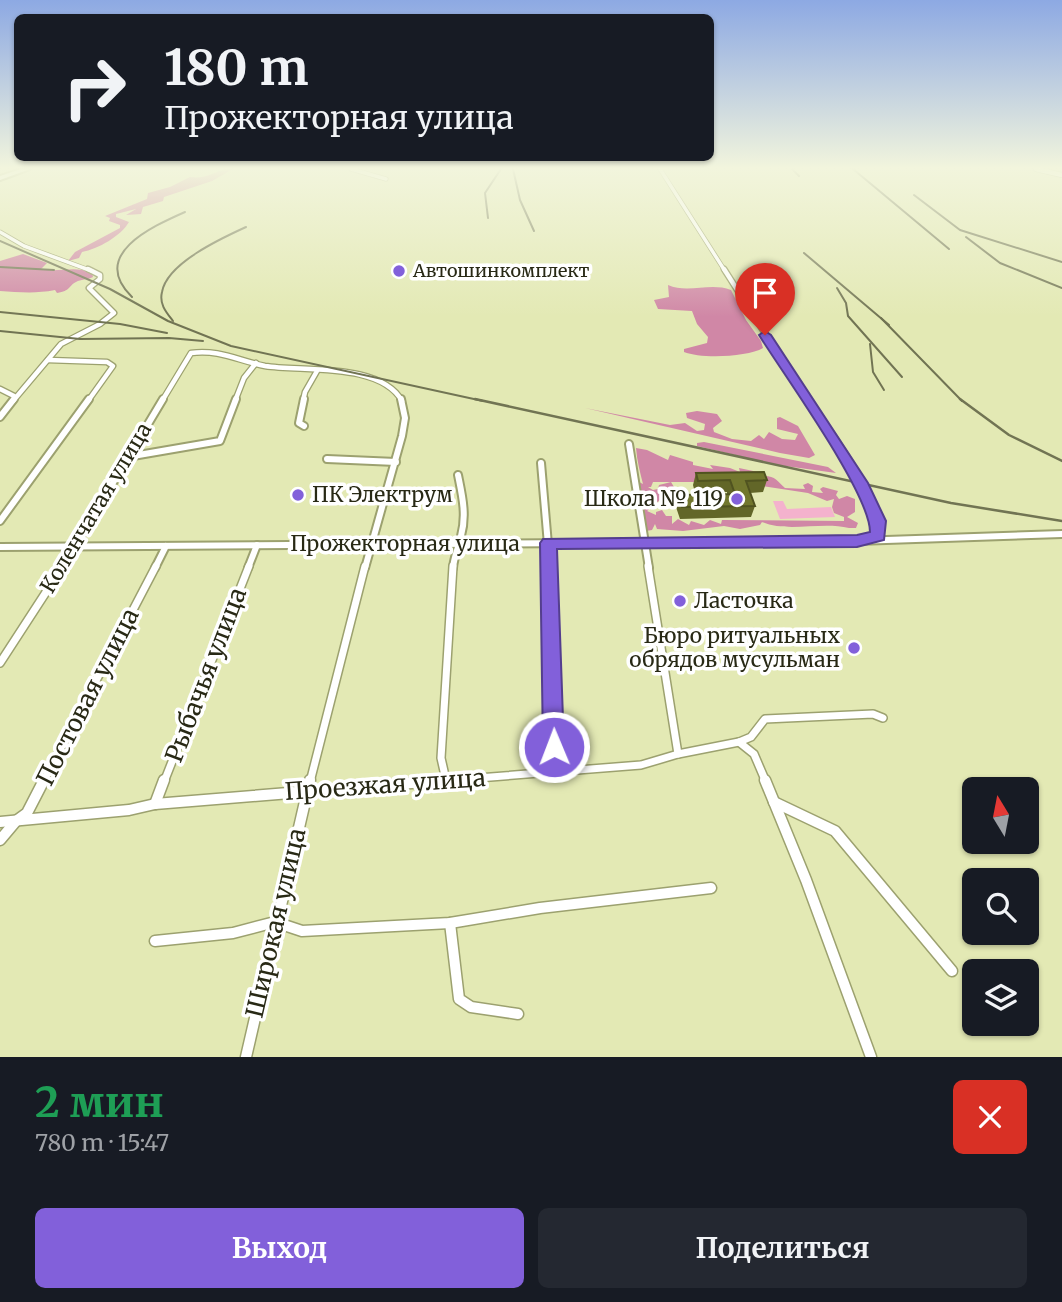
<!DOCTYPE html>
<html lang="ru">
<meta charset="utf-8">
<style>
:root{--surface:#171b24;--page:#242831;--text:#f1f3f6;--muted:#9ea1a6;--accent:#8260da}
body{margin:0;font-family:Merriweather,serif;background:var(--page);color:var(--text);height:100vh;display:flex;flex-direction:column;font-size:26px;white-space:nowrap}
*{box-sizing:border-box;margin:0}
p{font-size:23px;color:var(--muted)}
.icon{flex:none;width:38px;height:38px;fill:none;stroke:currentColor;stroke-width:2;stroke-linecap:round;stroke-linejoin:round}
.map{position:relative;height:1057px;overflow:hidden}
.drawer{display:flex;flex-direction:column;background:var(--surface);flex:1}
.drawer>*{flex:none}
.guide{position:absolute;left:14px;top:14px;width:700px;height:147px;border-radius:10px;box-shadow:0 2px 5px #0004;background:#171b24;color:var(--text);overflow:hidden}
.needle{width:46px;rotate:350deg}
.fabs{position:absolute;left:962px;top:777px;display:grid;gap:14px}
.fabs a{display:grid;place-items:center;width:77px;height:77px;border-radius:10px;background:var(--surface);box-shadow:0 2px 5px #0004;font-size:35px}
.pin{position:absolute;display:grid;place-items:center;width:60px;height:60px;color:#fff;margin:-72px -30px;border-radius:50% 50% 50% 0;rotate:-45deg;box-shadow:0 0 7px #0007}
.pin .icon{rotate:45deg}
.me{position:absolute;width:77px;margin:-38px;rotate:359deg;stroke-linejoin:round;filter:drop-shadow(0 0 5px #0008)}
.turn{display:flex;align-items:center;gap:24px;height:147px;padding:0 35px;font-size:32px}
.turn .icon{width:91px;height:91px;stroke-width:2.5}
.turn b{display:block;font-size:49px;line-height:60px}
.round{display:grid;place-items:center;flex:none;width:74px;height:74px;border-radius:10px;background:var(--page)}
.overview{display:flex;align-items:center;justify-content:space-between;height:119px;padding:0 35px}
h1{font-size:42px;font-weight:700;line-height:52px;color:#1e9e55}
.primary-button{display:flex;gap:14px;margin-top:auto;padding:14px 35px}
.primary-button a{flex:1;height:80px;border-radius:10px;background:var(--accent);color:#fff;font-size:28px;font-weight:700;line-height:80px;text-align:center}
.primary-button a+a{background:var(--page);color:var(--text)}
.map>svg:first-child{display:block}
</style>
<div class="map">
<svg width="1062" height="1057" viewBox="0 0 1062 1057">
<rect width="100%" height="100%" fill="#e3e9b4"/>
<polygon fill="#f4b2cd" points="773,501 783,501 787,509 831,507 835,517 780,519"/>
<g fill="#d087a6">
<path d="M225 169H233L212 181 164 197 163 201 143 207 141 214 126 215 136 209 116 214V217L129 222C121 236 98 249 82 252L79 258 68 261 75 252 120 228V225L109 221 110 218 105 216 147 199 148 193 170 187 190 177C204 179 211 174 225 169Z"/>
<path d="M23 254 47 263 41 269C60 273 74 265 92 273L93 277C87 280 81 279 76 282 68 286 71 291 57 293L55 290C35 294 18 292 0 291V261Z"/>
<path d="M668 285C688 294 710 282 731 290L746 320 761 341 763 348C748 357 701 359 684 352V349L707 343 708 337 697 324 692 311 658 309 654 300 669 297Z"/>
<polygon points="585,408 670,425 685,423 697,431 704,430 705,424 687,418 686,413 697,411 717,414 722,421 713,428 714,432 732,439 751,441 759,435 764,439 769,432 782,439 795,440 798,434 777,429 777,418 780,417 798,426 815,455 809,458 780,453"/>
<polygon points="704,442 828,467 836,473 778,465 697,446 697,443"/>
<path d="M636 448 647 450 668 460 670 455 693 462V465L713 469 710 465 730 468 740 472 739 468 758 472 698 482H653L651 487H648L653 490 658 489 659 485 671 482 677 492 689 494 690 498H677L671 495 666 501 661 499 647 511 656 515V512L662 510 666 516H672V524L678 519 689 525 691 521 704 525 710 520 721 524 722 520 844 521V517L834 513 832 507 834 499 827 501 808 493 762 486 764 476C776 476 777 481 785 488L805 489 803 485 808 483 813 486 812 492 823 493 820 489 823 487 838 491 836 495 839 499 847 496 855 499V512L847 517 858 523 856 528H849C821 521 789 533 762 522L760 525 740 529 724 526 683 531 657 529 655 524 652 530 646 531 639 482 643 484C640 472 637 461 636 448Z"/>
</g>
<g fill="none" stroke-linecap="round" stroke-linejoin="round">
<defs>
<g id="minor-far4">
<polyline points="351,169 386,179"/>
<polyline points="660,169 725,271"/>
<polyline points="0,232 24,246 92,271"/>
</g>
<g id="minor-far3">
<polyline points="724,269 808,401"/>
<polyline points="48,360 107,362 113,366 88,401"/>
<polyline points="0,389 14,396"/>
<polyline points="13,401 61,344 100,324 114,313 89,288 100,279 100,275 88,269"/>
<path d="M162 401 191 353C219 349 239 361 265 366 303 372 380 362 402 401"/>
<polyline points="235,401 244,378 256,363"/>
<polyline points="303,401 305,392 317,371"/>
</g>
<g id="minor-far2">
<polyline points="304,399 299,423 304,426"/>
<path d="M807 399C829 434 878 494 878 535L870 539"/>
<polyline points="0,417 14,399"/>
<polyline points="629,444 649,568"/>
<polyline points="127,457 220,441 236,399"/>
<polyline points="327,459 396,462"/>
<polyline points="541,463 550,568"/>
<polyline points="0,521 89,399"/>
<polyline points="0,547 857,541 1062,534"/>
<polyline points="62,568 163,399"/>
<polyline points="155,568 166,546"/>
<polyline points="248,568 257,545"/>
<polyline points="365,568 402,436 405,418 401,399"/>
<path d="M453 568C454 556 459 547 461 536 467 515 462 495 458 475"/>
</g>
<g id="minor-far1">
<polyline points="550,566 554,772"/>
<polyline points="648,566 678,754"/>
<polyline points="0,663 63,566"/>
<polyline points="739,742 754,754 766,782"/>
<polyline points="446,780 441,758 453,566"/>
<polyline points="43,782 156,566"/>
<polyline points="164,782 249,566"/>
<polyline points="310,782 365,566"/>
<polyline points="427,782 641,765 678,754 739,742 751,737 765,719 873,714 883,718"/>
</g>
<g id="minor">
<polyline points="765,780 806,880 871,1057"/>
<polyline points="774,802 835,831 952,971"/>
<polyline points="155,804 164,780"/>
<polyline points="0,822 129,810 155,804 448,780"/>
<polyline points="0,840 16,821 27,813 44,780"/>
<polyline points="450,923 459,999 471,1007 518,1014"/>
<polyline points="155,941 233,933 275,922 302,931 450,923 540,908 711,888"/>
<polyline points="246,1057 310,780"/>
</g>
<polyline id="tertiary" points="1036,169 1062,175"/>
<polygon id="primary" points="21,169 30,169 0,180 0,176"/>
</defs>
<use href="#minor-far4" stroke="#9ca16f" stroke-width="5"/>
<use href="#minor-far3" stroke="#9ca16f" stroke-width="7"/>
<use href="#minor-far2" stroke="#9ca16f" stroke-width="10"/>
<use href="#minor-far1" stroke="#9ca16f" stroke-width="10"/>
<use href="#minor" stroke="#9ca16f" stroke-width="13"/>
<use href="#tertiary" stroke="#9ca16f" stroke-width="6"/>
<use href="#primary" stroke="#9ca16f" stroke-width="4"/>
<use href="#minor-far4" stroke="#fff" stroke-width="3.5"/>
<use href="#minor-far3" stroke="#fff" stroke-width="4.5"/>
<use href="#minor-far2" stroke="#fff" stroke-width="6"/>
<use href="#minor-far1" stroke="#fff" stroke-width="7"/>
<use href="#minor" stroke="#fff" stroke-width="10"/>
<use href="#tertiary" stroke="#fff" stroke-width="4.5"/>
<use href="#primary" fill="#fff" fill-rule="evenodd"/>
<g stroke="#717453" stroke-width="2">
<polyline points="513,169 520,200 534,231"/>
<polyline points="792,169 799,176"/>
<polyline points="853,169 949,249"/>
<polyline points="914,195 960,230 1062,262"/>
<polyline points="488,218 485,193 501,169"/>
<polyline points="966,237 1000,263 1062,288"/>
<polyline points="0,241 110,289 168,321 231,346 483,401"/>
<polyline points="804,253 889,325"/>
<polyline points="0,267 54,270"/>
<polyline points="837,288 846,303 848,316 902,377"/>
<path d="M132 297C89 255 151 227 185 212"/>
<polyline points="0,312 120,324 167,333"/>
<polyline points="881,318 962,401"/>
<path d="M173 321C166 312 159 304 162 292 167 263 222 238 246 227"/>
<polyline points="0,331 80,339 169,338 203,341"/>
<polyline points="870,344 873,372 884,390"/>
</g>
<g stroke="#717453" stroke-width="2.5">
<polyline points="475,399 951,503 1062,521"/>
<polyline points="960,399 1009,435 1062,461"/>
</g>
</g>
<polygon fill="#626628" points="696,473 767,480 763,492 750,493 755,506 751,517 680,519 676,507 679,495 727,494 727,492 695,493 693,485"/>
<polygon fill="#72772e" stroke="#505320" stroke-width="2" points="764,472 767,480 746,481 755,506 682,507 679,495 735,494 730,480 698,481 696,473"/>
<linearGradient id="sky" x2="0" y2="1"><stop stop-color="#8da9e3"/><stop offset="0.53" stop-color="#f2f5dd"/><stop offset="1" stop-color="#f2f5dd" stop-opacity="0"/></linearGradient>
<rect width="1062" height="317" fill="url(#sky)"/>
<path fill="#8260da" stroke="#543e8e" stroke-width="2" d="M765 331 771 335 868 483 886 521 884 540 857 547 557 549 564 747 561 754 554 757 546 754 543 747 540 543 543 539 857 535 870 532C870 493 783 374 759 335Z"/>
<g fill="#8260da" stroke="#fff" stroke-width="2.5">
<circle cx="399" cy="271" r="7"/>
<circle cx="298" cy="495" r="7"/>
<circle cx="737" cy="499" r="7"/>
<circle cx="680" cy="601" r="7"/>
<circle cx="854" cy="648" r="7"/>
</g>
<g text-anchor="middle" stroke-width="7" stroke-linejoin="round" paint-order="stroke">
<g font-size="18" fill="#282915" stroke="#fff" text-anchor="start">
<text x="413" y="277">Автошинкомплект</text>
</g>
<g font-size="21" fill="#282915" stroke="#fff" text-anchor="start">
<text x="312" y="502">ПК Электрум</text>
<text x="723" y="506" text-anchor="end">Школа № 119</text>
<text x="694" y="608">Ласточка</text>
<text x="840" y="643" text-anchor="end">Бюро ритуальных<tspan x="840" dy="24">обрядов мусульман</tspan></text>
</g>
<g font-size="21" fill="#282915" stroke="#fff">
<text transform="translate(96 508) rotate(-59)" y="7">Коленчатая улица</text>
<text x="405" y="551">Прожекторная улица</text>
</g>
<g font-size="24" fill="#282915" stroke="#fff">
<text transform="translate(206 675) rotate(-69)" y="8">Рыбачья улица</text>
<text transform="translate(88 697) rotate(-63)" y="8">Постовая улица</text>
<text transform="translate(385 785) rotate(-4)" y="8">Проезжая улица</text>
<text transform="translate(276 923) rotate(-77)" y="8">Широкая улица</text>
</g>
</g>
</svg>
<div class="fabs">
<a><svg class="needle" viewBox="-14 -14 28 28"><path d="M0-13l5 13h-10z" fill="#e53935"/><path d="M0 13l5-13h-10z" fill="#9ea1a6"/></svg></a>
<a><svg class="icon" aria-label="search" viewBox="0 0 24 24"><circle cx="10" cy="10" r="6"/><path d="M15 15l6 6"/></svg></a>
<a><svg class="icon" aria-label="layers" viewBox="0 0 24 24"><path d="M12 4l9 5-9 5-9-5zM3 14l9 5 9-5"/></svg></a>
</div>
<div class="pin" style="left:765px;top:335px;background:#d93025"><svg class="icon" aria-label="arrive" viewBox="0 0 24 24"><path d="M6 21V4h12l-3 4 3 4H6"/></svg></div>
<svg class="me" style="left:554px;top:747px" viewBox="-20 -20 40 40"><circle r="17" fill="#8260da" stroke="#fff" stroke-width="3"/><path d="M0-11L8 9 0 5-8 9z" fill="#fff"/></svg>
<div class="guide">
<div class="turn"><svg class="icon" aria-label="right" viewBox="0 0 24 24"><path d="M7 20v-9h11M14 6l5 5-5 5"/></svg><div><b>180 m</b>Прожекторная улица</div></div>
</div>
</div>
<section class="drawer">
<div class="overview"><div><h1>2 мин</h1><p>780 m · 15:47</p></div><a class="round" style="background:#d93025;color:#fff"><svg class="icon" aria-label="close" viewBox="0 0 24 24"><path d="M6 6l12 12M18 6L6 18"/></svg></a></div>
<div class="primary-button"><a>Выход</a><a>Поделиться</a></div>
</section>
